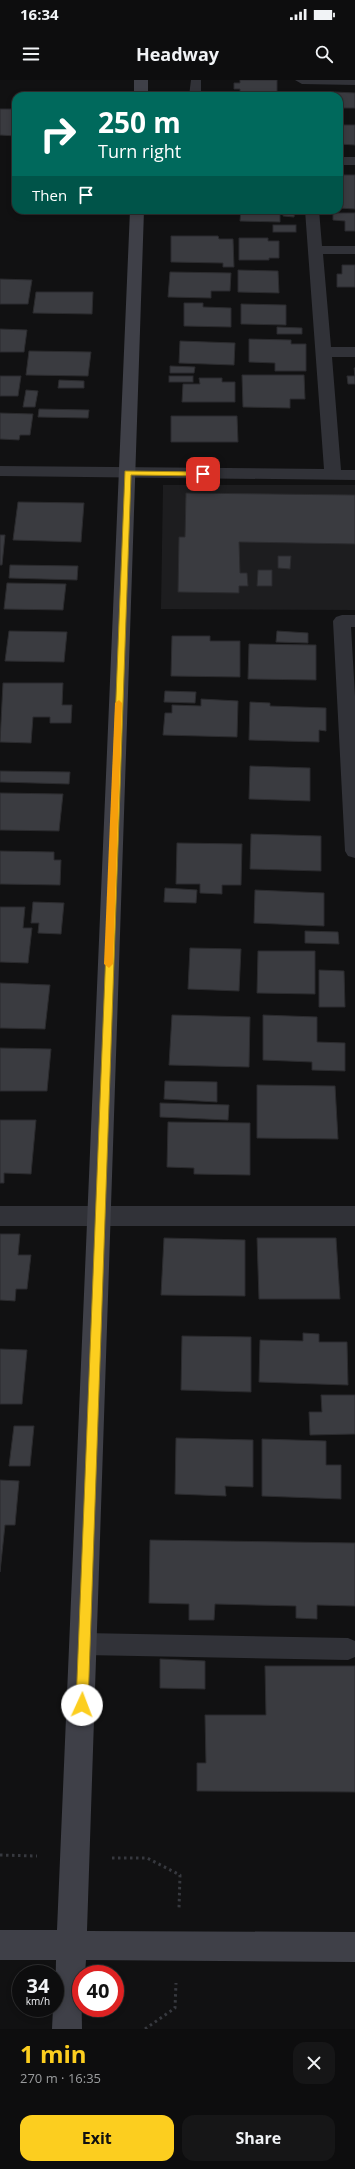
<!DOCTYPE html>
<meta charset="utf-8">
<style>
:root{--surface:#0d0d0e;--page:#161617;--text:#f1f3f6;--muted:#9a9c9e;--line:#2d2d2e;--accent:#fcce1f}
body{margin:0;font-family:"Open Sans",sans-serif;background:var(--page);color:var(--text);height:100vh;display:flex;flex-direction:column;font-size:15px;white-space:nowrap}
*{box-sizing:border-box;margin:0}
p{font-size:13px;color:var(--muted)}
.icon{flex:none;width:22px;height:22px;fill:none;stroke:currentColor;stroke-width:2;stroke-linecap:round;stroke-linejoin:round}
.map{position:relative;height:1949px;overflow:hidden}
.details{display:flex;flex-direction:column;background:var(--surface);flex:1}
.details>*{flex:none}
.guide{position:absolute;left:12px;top:12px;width:331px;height:122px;border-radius:12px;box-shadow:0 2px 6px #0003,0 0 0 1px var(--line);background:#00695c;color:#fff;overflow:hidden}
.speed{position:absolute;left:12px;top:1885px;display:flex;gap:8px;font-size:20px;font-weight:700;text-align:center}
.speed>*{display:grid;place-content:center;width:52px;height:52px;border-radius:50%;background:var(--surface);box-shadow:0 2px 6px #0003,0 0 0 1px var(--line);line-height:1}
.speed small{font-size:10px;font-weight:400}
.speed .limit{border:6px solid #d22;background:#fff;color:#111}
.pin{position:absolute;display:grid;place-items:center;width:34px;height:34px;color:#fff;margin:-17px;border-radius:8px;box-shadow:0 2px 6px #0006}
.me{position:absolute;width:44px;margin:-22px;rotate:2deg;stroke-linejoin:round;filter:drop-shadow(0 0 3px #0008)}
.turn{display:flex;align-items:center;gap:14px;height:84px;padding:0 20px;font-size:18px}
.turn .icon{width:52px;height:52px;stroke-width:2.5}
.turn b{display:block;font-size:28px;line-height:34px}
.then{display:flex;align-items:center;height:38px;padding:0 20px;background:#0003;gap:8px;font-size:15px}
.round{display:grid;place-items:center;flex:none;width:42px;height:42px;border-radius:12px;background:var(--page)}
.headline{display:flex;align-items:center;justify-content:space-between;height:68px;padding:0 20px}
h1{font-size:24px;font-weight:700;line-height:30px;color:var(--accent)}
.primary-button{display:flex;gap:8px;margin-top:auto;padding:8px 20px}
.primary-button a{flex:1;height:46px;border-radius:12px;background:var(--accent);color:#111;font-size:16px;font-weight:700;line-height:46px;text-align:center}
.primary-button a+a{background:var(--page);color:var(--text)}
.status{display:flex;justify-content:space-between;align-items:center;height:28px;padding:0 20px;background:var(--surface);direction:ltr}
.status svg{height:11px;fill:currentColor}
header{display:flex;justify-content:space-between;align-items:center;height:52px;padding:0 20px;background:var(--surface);font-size:18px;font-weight:700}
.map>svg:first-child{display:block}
</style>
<div class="status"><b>16:34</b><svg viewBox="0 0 49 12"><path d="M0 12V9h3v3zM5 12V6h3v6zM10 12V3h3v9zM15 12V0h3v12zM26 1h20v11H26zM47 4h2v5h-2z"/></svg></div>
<header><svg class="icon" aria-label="menu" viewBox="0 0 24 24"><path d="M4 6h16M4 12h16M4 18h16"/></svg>Headway<svg class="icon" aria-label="search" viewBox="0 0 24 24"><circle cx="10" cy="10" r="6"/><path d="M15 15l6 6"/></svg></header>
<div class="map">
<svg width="355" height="1949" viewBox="0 0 355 1949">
<rect width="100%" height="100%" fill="#111112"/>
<polygon fill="#1d1d1f" points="163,405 355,405 355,530 161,529"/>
<g fill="#3a3b40" stroke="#2b2b2e">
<polygon points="240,0 277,0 277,12 240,14 240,9 234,9 234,3 240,3"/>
<polygon points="335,12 355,13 355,28 339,28 339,16 335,16"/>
<polygon points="0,29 16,29 16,56 0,55"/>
<polygon points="339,45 355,45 355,65 339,64"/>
<polygon points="341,95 355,95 355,129 339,128"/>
<polygon points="241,130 280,130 280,142 240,141"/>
<polygon points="284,130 295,130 294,137 283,136"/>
<polygon points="333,133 355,133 355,151 345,151 345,141 333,140"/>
<rect x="273" y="145" width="23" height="7"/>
<polygon points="171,156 218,156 219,159 233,159 234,187 223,187 223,183 171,182"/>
<polygon points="239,158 268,158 268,161 279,161 279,178 269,178 269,180 239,180"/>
<polygon points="342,185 355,185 355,207 337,207 337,194 342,194"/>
<polygon points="238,190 278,191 279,213 238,212"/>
<polygon points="170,192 231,193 230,211 211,211 211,218 168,217"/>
<polygon points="0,199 32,200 28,224 0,224"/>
<polygon points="36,212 93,212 92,234 33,233"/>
<polygon points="184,223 203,223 203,227 231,228 231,247 184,246"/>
<polygon points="241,224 286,225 286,245 241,244"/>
<polygon points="277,247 302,248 302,254 277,254"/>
<polygon points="0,249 27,250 24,272 0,272"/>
<polygon points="249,259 291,260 291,264 306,264 306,291 275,291 275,283 249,282"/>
<polygon points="180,261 235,263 234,285 179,283"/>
<polygon points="29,271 91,272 88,296 26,295"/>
<polygon points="170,286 195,287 194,293 170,293"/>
<polygon points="354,288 355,288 355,304 348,304 347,296 355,296"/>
<polygon points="242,295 304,295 305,319 290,319 290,328 243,327"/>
<polygon points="0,296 21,296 18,316 0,316"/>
<rect x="169" y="296" width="24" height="6"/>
<polygon points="199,298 222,298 222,302 235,302 235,322 182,322 183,304 200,304"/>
<polygon points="59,300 84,301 84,308 58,308"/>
<polygon points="26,310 38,311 35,327 23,327"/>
<polygon points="39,329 89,330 88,338 38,337"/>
<polygon points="0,333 33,334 30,355 20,355 19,360 0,359"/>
<polygon points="171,336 237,336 238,362 171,362"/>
<polygon points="186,413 355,415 355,464 239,462 240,493 247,493 248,506 239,506 239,513 178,512 179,457 185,457"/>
<polygon points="18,422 84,423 81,462 13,460"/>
<polygon points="0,455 5,455 2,485 0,485"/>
<polygon points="278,476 291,476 290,489 278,488"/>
<polygon points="10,485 78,486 77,500 9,498"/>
<polygon points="258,490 272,490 272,506 257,506"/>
<polygon points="7,503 66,504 63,530 4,529"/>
<polygon points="9,551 67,552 64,582 5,581"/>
<polygon points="277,551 308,553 308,563 276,562"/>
<polygon points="172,556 210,556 210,561 240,561 240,597 171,596"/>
<polygon points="249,564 316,565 316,600 248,599"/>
<polygon points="3,603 63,603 62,625 72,625 71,643 50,643 50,637 33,637 31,663 0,662"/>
<polygon points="165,611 196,612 195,623 164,622"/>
<polygon points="201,619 238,621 237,657 163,655 165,633 172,633 172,625 201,626"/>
<polygon points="250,622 270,623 270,626 326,628 326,651 319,650 319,662 249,660"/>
<polygon points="250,686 310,688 310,721 249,719"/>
<polygon points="0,691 70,692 69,704 0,702"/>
<polygon points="0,713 63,714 59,751 0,750"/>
<polygon points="251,754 321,756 321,791 250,789"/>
<polygon points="177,763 242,764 241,805 222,805 222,814 200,813 200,804 176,804"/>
<polygon points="0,771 54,772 54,780 61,780 60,805 0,804"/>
<polygon points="165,808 197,810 196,823 164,822"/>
<polygon points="255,810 324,813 324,846 254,843"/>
<polygon points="33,822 64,823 61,854 38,853 39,843 31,843"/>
<polygon points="0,827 25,827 23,848 32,848 28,883 0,882"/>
<polygon points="305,851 338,852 339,864 305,863"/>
<polygon points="190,868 241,869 239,911 188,909"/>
<polygon points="258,871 315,871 315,914 257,913"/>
<polygon points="319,890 344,891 345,927 319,927"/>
<polygon points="0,903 50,905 45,949 0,948"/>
<polygon points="172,935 250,937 249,987 169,985"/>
<polygon points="263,935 317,937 317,962 345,963 345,991 312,990 312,982 263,980"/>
<polygon points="0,968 51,969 47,1011 0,1011"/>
<polygon points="165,1001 217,1002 217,1022 164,1019"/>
<polygon points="257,1005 335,1006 338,1059 257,1058"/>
<polygon points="160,1023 229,1025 228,1040 160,1037"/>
<polygon points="0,1040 36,1040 31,1094 4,1093 4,1103 0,1103"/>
<polygon points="168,1042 250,1043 250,1095 194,1094 194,1088 167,1087"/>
<polygon points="0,1154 20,1154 18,1175 31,1175 27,1209 16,1209 15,1221 0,1220"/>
<polygon points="164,1158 245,1160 245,1216 161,1215"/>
<polygon points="257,1158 336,1158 340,1219 259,1219"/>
<polygon points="303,1253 319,1254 319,1262 347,1262 348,1305 259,1302 260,1260 303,1261"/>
<polygon points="182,1256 251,1257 251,1312 181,1310"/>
<polygon points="0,1269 27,1270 22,1324 0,1324"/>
<polygon points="321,1315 355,1315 355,1354 310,1355 309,1332 322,1332"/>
<polygon points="14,1346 34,1346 30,1386 9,1386"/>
<polygon points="176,1358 253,1360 253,1407 225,1406 226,1416 175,1414"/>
<polygon points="262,1359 326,1361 326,1385 341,1385 341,1419 262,1416"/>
<polygon points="0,1400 19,1401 15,1445 5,1445 0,1492"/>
<polygon points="150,1460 355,1463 355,1526 317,1525 317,1539 296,1538 296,1526 215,1524 214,1540 189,1540 189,1524 149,1523"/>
<polygon points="160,1579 205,1581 205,1609 160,1608"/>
<polygon points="265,1586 355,1586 355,1712 197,1711 197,1683 206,1683 205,1635 266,1635"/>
</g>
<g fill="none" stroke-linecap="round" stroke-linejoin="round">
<g stroke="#37393f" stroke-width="3" stroke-dasharray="2.5 3.5" stroke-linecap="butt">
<polyline points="0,1775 37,1776"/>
<polyline points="112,1778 147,1778 180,1795 179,1828"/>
<polyline points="145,1949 175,1928 176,1903"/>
</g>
<g fill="#313238" fill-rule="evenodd">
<polygon points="191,0 201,0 201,16 189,16"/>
<polygon points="84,1553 348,1558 355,1561 355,1577 348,1580 84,1575 76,1572 73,1564 76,1556"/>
</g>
<g fill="#313238" fill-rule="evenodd">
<polygon points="295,0 355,0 355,5 302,4"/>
<rect x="339" y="77" width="16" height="8"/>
<polygon points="305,130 319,130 322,166 355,166 355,174 323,174 331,267 355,267 355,277 332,277 341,390 355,390 355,400 0,396 0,386 324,389"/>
<polygon points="342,535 355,535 355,547 351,547 355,616 355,778 348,776 345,771 333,541 336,537"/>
<rect x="0" y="1126" width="355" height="20"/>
</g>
<g fill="#3f4048" fill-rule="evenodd">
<rect x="134" y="0" width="14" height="16"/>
<polygon points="130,130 144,130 87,1851 355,1852 355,1882 86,1880 85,1894 81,1894 82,1949 52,1949 53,1928 55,1928 56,1880 0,1880 0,1850 57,1850"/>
</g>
</g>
<polygon fill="#fcce1f" stroke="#a48614" points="125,391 203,392 206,394 203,396 131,395 88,1625 86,1629 82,1630 78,1629 76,1625"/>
<polygon fill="#f59e0b" points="119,620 122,623 113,884 109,888 104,884 115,623"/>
</svg>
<div class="speed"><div>34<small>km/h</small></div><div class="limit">40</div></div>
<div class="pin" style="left:203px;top:394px;background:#d93025"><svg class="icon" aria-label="arrive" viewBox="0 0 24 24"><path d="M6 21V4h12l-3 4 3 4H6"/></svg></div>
<svg class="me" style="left:82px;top:1625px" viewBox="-20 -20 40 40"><circle r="19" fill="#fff"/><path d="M0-13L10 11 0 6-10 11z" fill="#fcce1f"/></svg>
<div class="guide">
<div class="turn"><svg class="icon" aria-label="right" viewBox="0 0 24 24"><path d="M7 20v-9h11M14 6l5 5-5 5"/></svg><div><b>250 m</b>Turn right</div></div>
<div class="then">Then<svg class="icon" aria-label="arrive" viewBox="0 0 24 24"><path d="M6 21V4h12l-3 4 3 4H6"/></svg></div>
</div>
</div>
<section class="details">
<div class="headline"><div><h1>1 min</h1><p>270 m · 16:35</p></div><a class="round"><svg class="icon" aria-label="close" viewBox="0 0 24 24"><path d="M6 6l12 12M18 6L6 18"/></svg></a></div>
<div class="primary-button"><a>Exit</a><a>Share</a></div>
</section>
